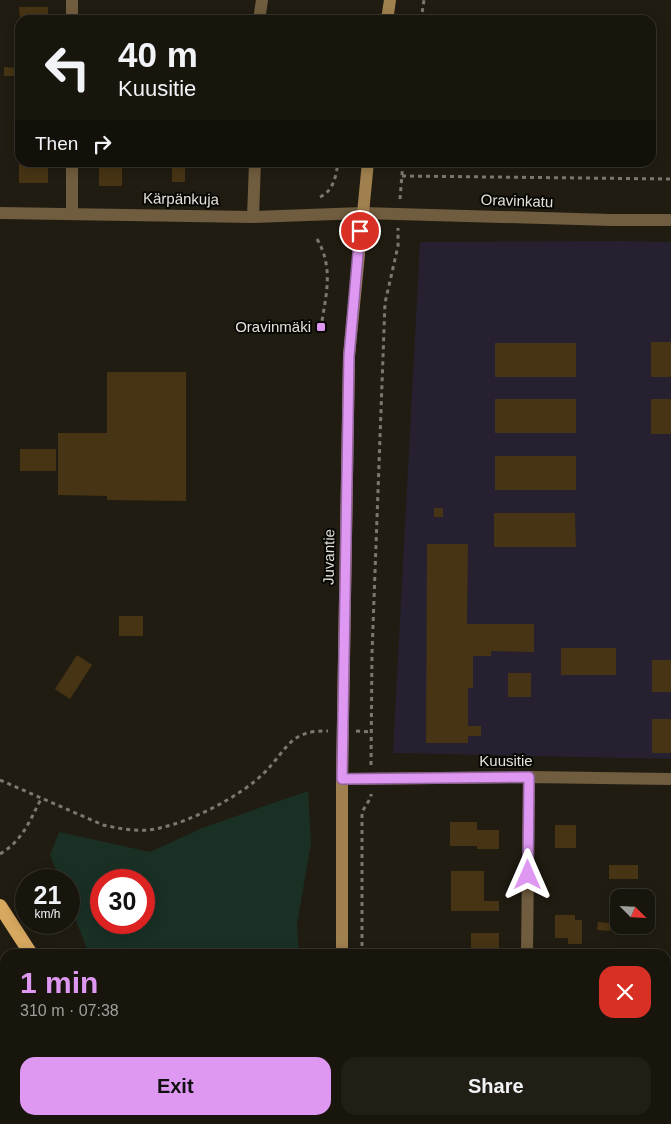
<!DOCTYPE html>
<meta charset="utf-8">
<style>
:root{--surface:#18150d;--page:#211e16;--text:#f1f3f6;--muted:#9f9f9d;--line:#36342e;--accent:#de98f2}
body{margin:0;font-family:Arial,sans-serif;background:var(--page);color:var(--text);height:100vh;display:flex;flex-direction:column;font-size:19px;white-space:nowrap}
*{box-sizing:border-box;margin:0}
p{font-size:16px;color:var(--muted)}
.icon{flex:none;width:28px;height:28px;fill:none;stroke:currentColor;stroke-width:2;stroke-linecap:round;stroke-linejoin:round}
.map{position:relative;flex:1;overflow:hidden}
.drawer{position:absolute;left:0px;top:949px;width:671px;height:176px;display:flex;flex-direction:column;background:var(--surface);border-radius:15px 15px 0 0;box-shadow:0 2px 12px #0003,0 0 0 1px var(--line)}
.drawer>*{flex:none}
.banner{position:absolute;left:15px;top:15px;width:641px;height:152px;border-radius:15px;box-shadow:0 2px 12px #0003,0 0 0 1px var(--line);background:#18150d;color:var(--text);overflow:hidden}
.needle{width:32px;rotate:114deg}
.controls{position:absolute;left:610px;top:889px;display:grid;gap:10px}
.controls a{display:grid;place-items:center;width:45px;height:45px;border-radius:10px;background:var(--surface);box-shadow:0 2px 12px #0003,0 0 0 1px var(--line);font-size:25px}
.speed{position:absolute;left:15px;top:869px;display:flex;gap:10px;font-size:25px;font-weight:700;text-align:center}
.speed>*{display:grid;place-content:center;width:65px;height:65px;border-radius:50%;background:var(--surface);box-shadow:0 2px 12px #0003,0 0 0 1px var(--line);line-height:1}
.speed small{font-size:12px;font-weight:400}
.speed .limit{border:8px solid #d22;background:#fff;color:#111}
.pin{position:absolute;display:grid;place-items:center;width:42px;height:42px;color:#fff;margin:-21px;border:2px solid #fff;border-radius:50%;box-shadow:0 1px 5px #0007}
.me{position:absolute;width:55px;margin:-28px;rotate:0deg;stroke-linejoin:round;filter:drop-shadow(0 0 4px #0008)}
.turn{display:flex;align-items:center;gap:18px;height:105px;padding:0 20px;font-size:22px}
.turn .icon{width:65px;height:65px;stroke-width:2.5}
.turn b{display:block;font-size:35px;line-height:42px}
.then{display:flex;align-items:center;height:48px;padding:0 20px;background:#0003;gap:10px;font-size:19px}
.round{display:grid;place-items:center;flex:none;width:52px;height:52px;border-radius:15px;background:var(--page)}
.head{display:flex;align-items:center;justify-content:space-between;height:85px;padding:0 20px}
h1{font-size:30px;font-weight:800;line-height:38px;color:var(--accent)}
.primary-button{display:flex;gap:10px;margin-top:auto;padding:10px 20px}
.primary-button a{flex:1;height:58px;border-radius:15px;background:var(--accent);color:#111;font-size:20px;font-weight:800;line-height:58px;text-align:center}
.primary-button a+a{background:var(--page);color:var(--text)}
.map>svg:first-child{display:block}
</style>
<div class="map">
<svg width="671" height="1124" viewBox="0 0 671 1124">
<rect width="100%" height="100%" fill="#201c11"/>
<polygon fill="#262030" points="622,241 671,242 671,759 393,753 420,242"/>
<path fill="#1a3025" fill-rule="evenodd" d="M308 791 311 843 297 924 299 954H89L69 903V880H60L50 855 59 832 150 852 202 828ZM101 880H144V922H101Z"/>
<g fill="#473414">
<polygon points="19,7 48,7 48,20 20,20"/>
<polygon points="4,67 18,68 18,76 4,76"/>
<rect x="19" y="162" width="29" height="21"/>
<rect x="99" y="162" width="23" height="24"/>
<rect x="172" y="162" width="13" height="20"/>
<rect x="651" y="342" width="20" height="35"/>
<rect x="495" y="343" width="81" height="34"/>
<polygon points="107,372 186,372 186,501 107,500 107,496 58,495 58,433 107,433"/>
<rect x="495" y="399" width="81" height="34"/>
<rect x="651" y="399" width="20" height="35"/>
<rect x="20" y="449" width="36" height="22"/>
<rect x="495" y="456" width="81" height="34"/>
<rect x="434" y="508" width="9" height="9"/>
<polygon points="494,513 575,513 576,547 494,547"/>
<polygon points="427,544 468,544 467,624 534,624 534,652 491,651 491,656 473,656 473,688 468,688 468,726 481,726 481,736 468,736 468,743 426,743"/>
<rect x="119" y="616" width="24" height="20"/>
<rect x="561" y="648" width="55" height="27"/>
<polygon points="77,655 92,665 70,699 55,689"/>
<rect x="652" y="660" width="19" height="32"/>
<rect x="508" y="673" width="23" height="24"/>
<rect x="652" y="719" width="19" height="34"/>
<polygon points="450,822 477,822 477,830 499,830 499,849 477,849 477,846 450,846"/>
<rect x="555" y="825" width="21" height="23"/>
<rect x="609" y="865" width="29" height="14"/>
<polygon points="451,871 484,871 484,901 499,901 499,911 451,911"/>
<polygon points="555,915 575,915 575,920 582,920 582,944 568,944 568,938 555,938"/>
<polygon points="598,922 610,923 610,931 597,930"/>
<rect x="471" y="933" width="28" height="21"/>
<rect x="605" y="951" width="37" height="3"/>
<rect x="471" y="1120" width="28" height="4"/>
<rect x="555" y="1120" width="20" height="4"/>
</g>
<g fill="none" stroke-linecap="round" stroke-linejoin="round">
<g stroke="#7c786f" stroke-width="3" stroke-dasharray="4 4" stroke-linecap="butt">
<polyline points="421,20 424,0"/>
<polyline points="402,176 671,179"/>
<path d="M320 197C333 191 336 177 338 162"/>
<polyline points="400,199 403,162"/>
<path d="M317 239C334 268 326 295 321 327"/>
<polyline points="356,731 371,732"/>
<polyline points="371,765 372,653 385,303 398,246 398,228"/>
<path d="M0 780 103 825C121 829 141 833 160 828 192 821 241 796 264 773 288 749 289 730 328 731"/>
<path d="M0 854C23 840 29 822 41 799"/>
<polyline points="362,954 362,812 371,797 371,794"/>
<polyline points="361,1124 361,1120"/>
</g>
<g stroke="#705c3e" stroke-width="12">
<polyline points="72,0 72,20"/>
<polyline points="259,20 262,0"/>
<polyline points="72,162 72,213"/>
<polyline points="0,213 253,217 362,213"/>
<polyline points="253,217 255,162"/>
<polyline points="342,779 529,777 671,779"/>
<polyline points="527,954 529,777"/>
<polyline points="526,1124 526,1120"/>
</g>
<g stroke="#705c3e" stroke-width="12">
<polyline points="362,213 611,220 671,220"/>
<polyline points="341,1124 341,1120"/>
</g>
<g stroke="#a0804f" stroke-width="12">
<polyline points="387,20 390,0"/>
<polyline points="342,954 342,779 349,356 368,162"/>
<polyline points="0,1085 5,1084"/>
</g>
<g stroke="#d7a860" stroke-width="14">
<polyline points="0,906 31,954"/>
<polyline points="92,1124 93,1120"/>
</g>
</g>
<g fill="none" stroke-linecap="round" stroke-linejoin="round">
<defs>
<polyline id="route" points="360,231 349,356 342,779 529,777 528,875"/>
</defs>
<use href="#route" stroke="#90639d" stroke-width="12"/>
<use href="#route" stroke="#de98f2" stroke-width="9"/>
</g>
<rect fill="#de98f2" stroke="#080704" stroke-width="2" x="316" y="322" width="10" height="10" rx="2.5"/>
<g text-anchor="middle" stroke-width="4" stroke-linejoin="round" paint-order="stroke">
<g font-size="15" fill="#e5e2db" stroke="#080704">
<text transform="translate(181 199) rotate(1)" y="5">Kärpänkuja</text>
<text transform="translate(517 201) rotate(2)" y="5">Oravinkatu</text>
<text transform="translate(329 557) rotate(-89)" y="5">Juvantie</text>
<text x="506" y="766">Kuusitie</text>
</g>
<g font-size="15" fill="#e5e2db" stroke="#080704" text-anchor="end">
<text x="311" y="332">Oravinmäki</text>
</g>
</g>
</svg>
<div class="controls">
<a><svg class="needle" viewBox="-14 -14 28 28"><path d="M0-13l5 13h-10z" fill="#e53935"/><path d="M0 13l5-13h-10z" fill="#9f9f9d"/></svg></a>
</div>
<div class="speed"><div>21<small>km/h</small></div><div class="limit">30</div></div>
<div class="pin" style="left:360px;top:231px;background:#d93025"><svg class="icon" aria-label="arrive" viewBox="0 0 24 24"><path d="M6 21V4h12l-3 4 3 4H6"/></svg></div>
<svg class="me" style="left:528px;top:875px" viewBox="-20 -20 40 40"><path d="M0-17L14 15 0 8-14 15z" fill="#de98f2" stroke="#fff" stroke-width="4"/></svg>
<div class="banner">
<div class="turn"><svg class="icon" aria-label="left" viewBox="0 0 24 24"><path d="M17 20v-9H6M10 6l-5 5 5 5"/></svg><div><b>40 m</b>Kuusitie</div></div>
<div class="then">Then<svg class="icon" aria-label="right" viewBox="0 0 24 24"><path d="M7 20v-9h11M14 6l5 5-5 5"/></svg></div>
</div>
<section class="drawer">
<div class="head"><div><h1>1 min</h1><p>310 m · 07:38</p></div><a class="round" style="background:#d93025;color:#fff"><svg class="icon" aria-label="close" viewBox="0 0 24 24"><path d="M6 6l12 12M18 6L6 18"/></svg></a></div>
<div class="primary-button"><a>Exit</a><a>Share</a></div>
</section>
</div>
